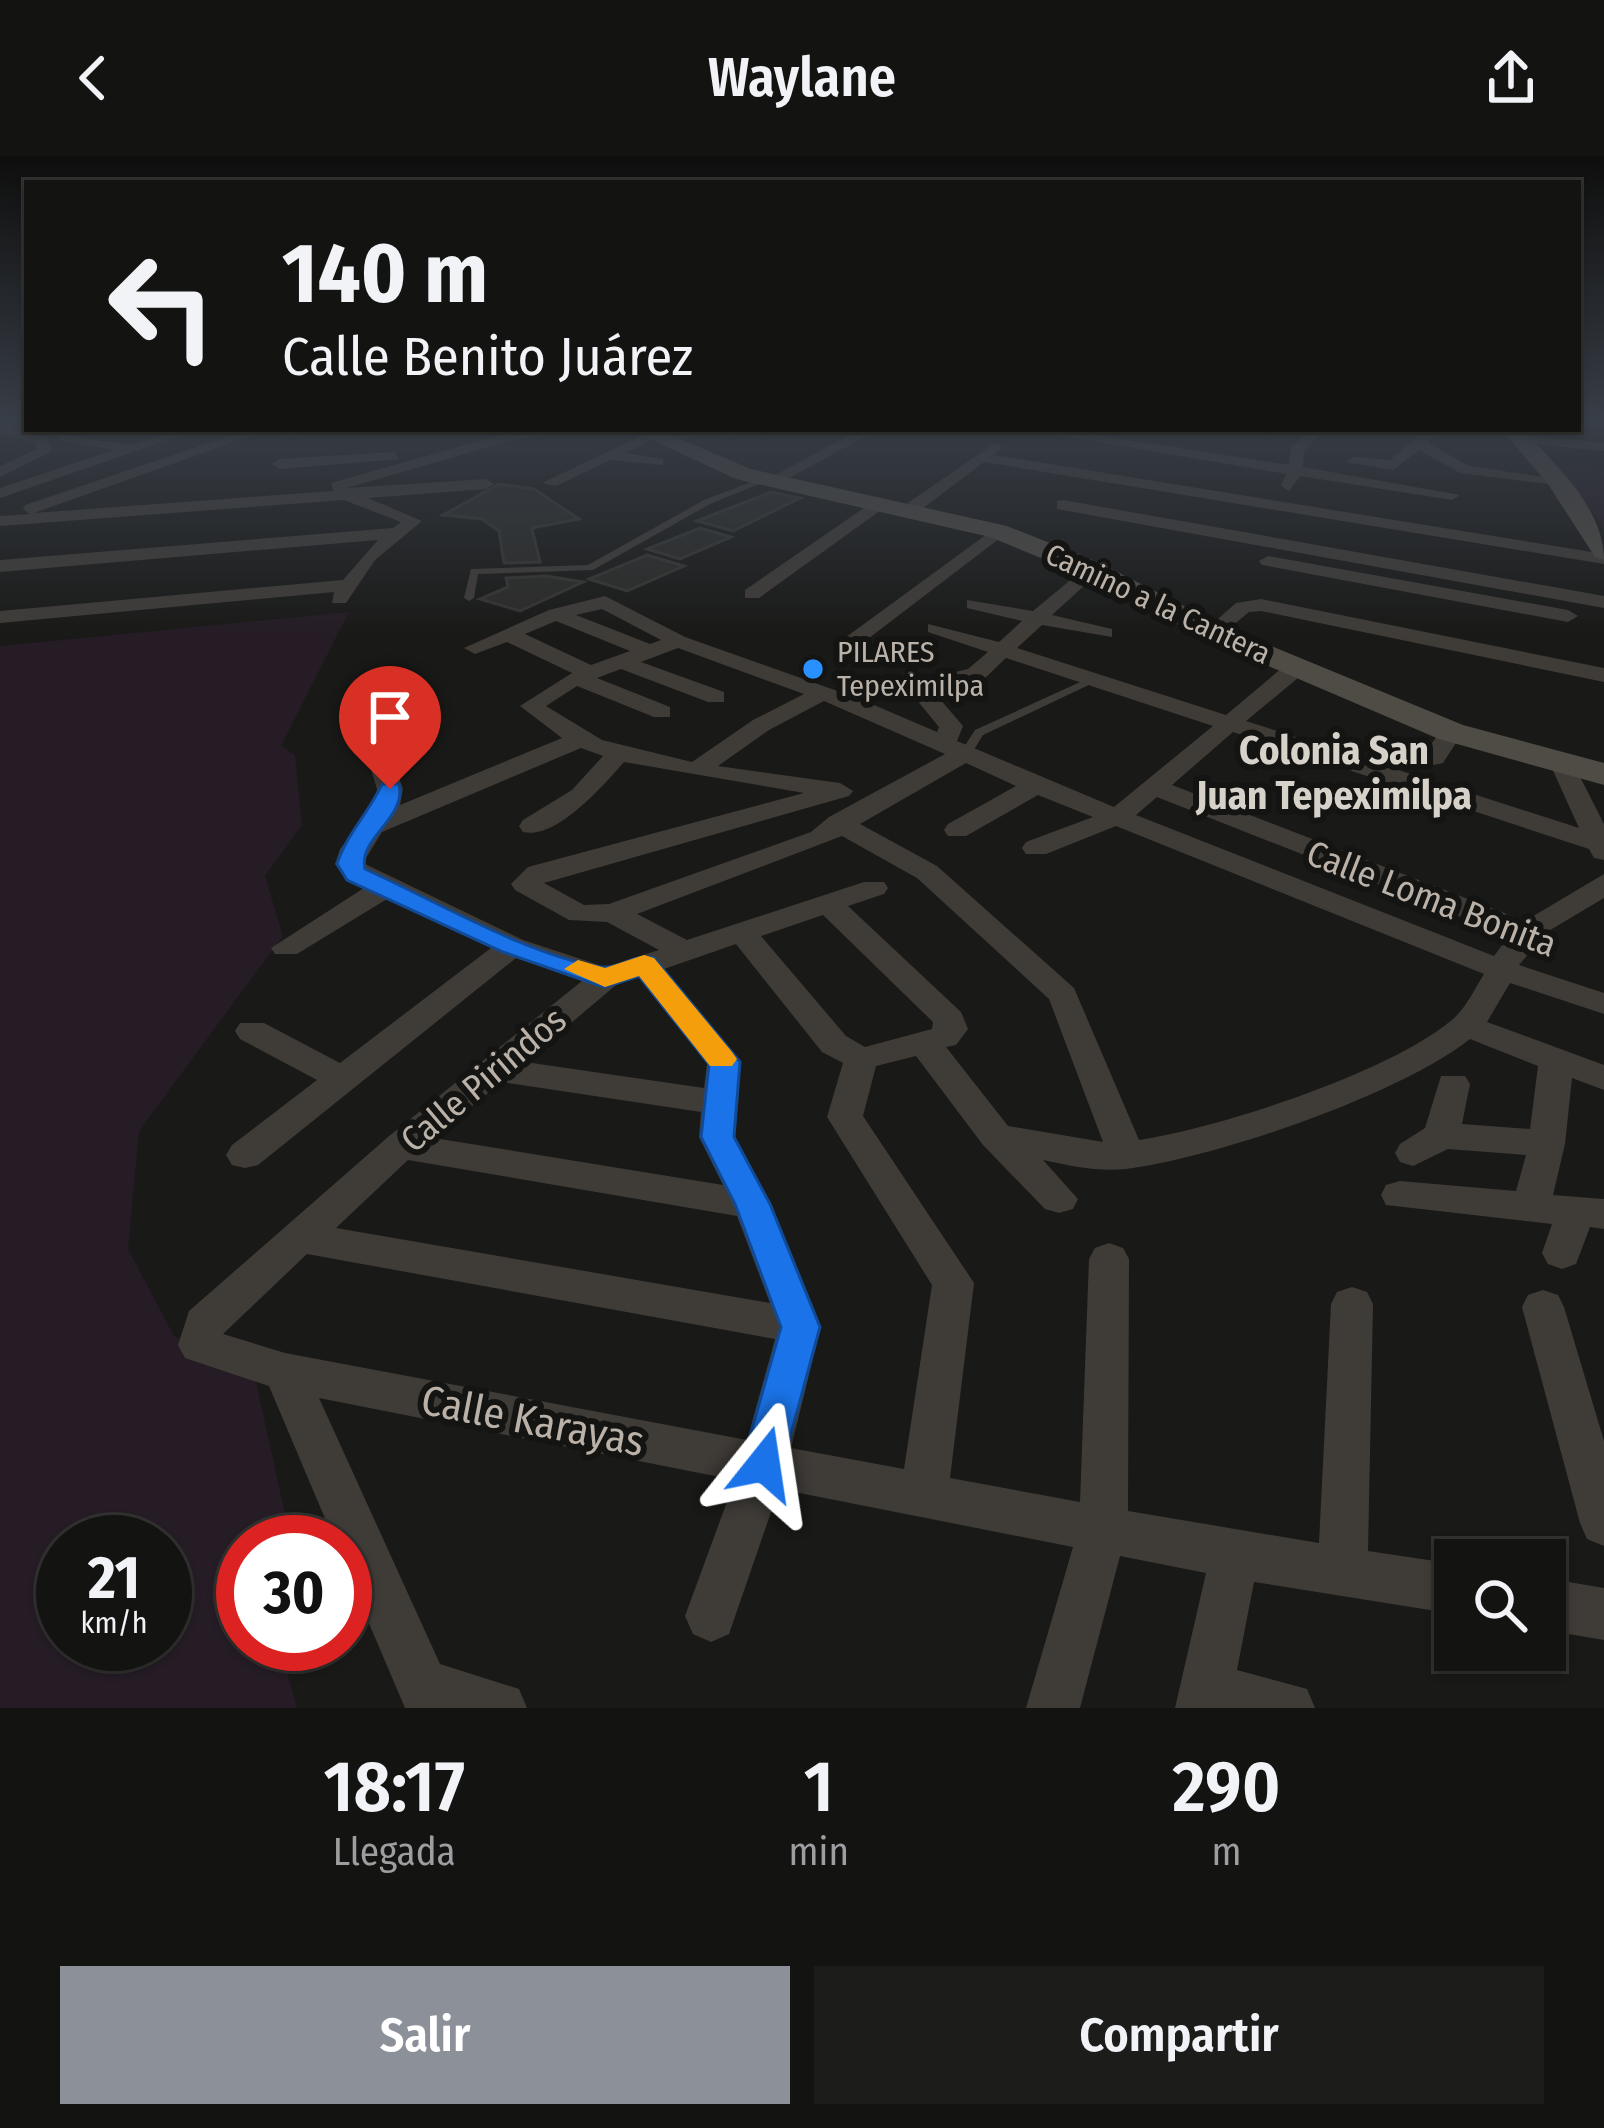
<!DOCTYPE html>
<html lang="es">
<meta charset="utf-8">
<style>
:root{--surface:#131311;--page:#1c1c1a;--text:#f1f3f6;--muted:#9d9e9f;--line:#323231;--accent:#8c9099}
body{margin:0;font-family:"Fira Sans Condensed",sans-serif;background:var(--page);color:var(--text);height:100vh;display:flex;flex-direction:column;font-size:45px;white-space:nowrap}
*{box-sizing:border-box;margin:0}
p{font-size:39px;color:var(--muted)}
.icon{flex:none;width:66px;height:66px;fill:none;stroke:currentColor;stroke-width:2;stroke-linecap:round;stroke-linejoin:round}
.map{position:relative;height:1552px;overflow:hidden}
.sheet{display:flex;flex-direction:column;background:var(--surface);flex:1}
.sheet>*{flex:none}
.hud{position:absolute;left:24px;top:24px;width:1557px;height:252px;border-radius:0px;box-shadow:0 3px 9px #0004,0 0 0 3px var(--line);background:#131311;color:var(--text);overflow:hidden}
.fabs{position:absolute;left:1434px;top:1383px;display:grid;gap:24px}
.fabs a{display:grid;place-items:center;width:132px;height:132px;border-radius:0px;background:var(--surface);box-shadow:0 3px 9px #0004,0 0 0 3px var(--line);font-size:60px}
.speed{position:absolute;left:36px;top:1359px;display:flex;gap:24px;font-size:60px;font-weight:700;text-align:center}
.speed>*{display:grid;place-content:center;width:156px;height:156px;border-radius:50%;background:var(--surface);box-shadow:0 3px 9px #0004,0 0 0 3px var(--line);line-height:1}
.speed small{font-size:30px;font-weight:400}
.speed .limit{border:18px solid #d22;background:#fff;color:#111}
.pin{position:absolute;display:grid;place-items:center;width:102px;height:102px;color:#fff;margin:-123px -51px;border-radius:50% 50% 50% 0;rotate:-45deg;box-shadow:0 0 12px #0007}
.pin .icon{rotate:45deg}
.me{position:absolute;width:132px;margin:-66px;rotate:15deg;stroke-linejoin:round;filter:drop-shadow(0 0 9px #0008)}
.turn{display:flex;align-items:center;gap:42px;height:252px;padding:0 60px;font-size:54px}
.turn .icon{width:156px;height:156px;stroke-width:2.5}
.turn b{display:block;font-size:84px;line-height:102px}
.eta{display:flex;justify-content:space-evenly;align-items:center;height:204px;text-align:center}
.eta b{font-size:72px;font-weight:600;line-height:84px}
.action{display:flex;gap:24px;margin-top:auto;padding:24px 60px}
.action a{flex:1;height:138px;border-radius:0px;background:var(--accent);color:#fff;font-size:48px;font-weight:600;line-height:138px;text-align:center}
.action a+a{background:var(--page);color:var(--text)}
header{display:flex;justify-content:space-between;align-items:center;height:156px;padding:0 60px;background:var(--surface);font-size:54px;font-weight:600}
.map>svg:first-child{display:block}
</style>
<header><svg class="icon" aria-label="back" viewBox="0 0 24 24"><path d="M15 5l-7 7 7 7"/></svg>Waylane<svg class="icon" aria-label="share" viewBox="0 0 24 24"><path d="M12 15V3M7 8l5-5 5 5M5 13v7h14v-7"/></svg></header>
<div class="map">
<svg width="1604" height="1552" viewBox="0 0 1604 1552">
<rect width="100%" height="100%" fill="#191917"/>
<g fill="#251c25" fill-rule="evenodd">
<polygon points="1559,311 1604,315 1604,372"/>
<path d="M349 456 281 590 295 599 302 669 265 720 283 780 139 975 128 1093 174 1180 256 1226 289 1376 279 1386H243V1488H279L297 1552H0V490ZM63 1386H165V1488H63Z"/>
</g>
<g fill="#2a2a27" stroke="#353531" stroke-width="3">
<polygon points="499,328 534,333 579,363 532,372 540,406 504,407 499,375 482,363 443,359"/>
<polygon points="771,336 800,342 733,375 697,365"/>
<polygon points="700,372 731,381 680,403 647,393"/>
<polygon points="647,399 684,410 627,435 589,423"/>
<polygon points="546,420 583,426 520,455 480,443 508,431 506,422"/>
</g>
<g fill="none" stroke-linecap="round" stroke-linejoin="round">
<g fill="#3f3c38" fill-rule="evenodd">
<polygon points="0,265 27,268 27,272 0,269"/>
<polygon points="762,322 769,324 710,348 593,414 478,418 474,442 469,445 464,442 471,413 588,409 704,344"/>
<polygon points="1089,522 1095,525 1093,527 983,579 970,600 962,600 960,597 975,574"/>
</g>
<g fill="#3f3c38" fill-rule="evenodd">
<polygon points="1578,264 1604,264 1604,271 1578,268"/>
<polygon points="0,270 47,281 52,295 0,321 0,310 37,293 35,287 0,278"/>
<polygon points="179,273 200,273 0,342 0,332 114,294 59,284 59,278 131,289"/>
<polygon points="250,273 271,273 34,357 333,335 331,327 508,277 580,273 509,285 347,332 486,323 494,328 486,333 368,342 422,365 375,404 346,447 332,447 334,436 0,467 0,455 343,424 378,384 0,416 0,404 393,372 401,366 344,344 0,370 0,360 30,358 23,353 25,349"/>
<polygon points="286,273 333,273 287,281 280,277"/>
<polygon points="374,273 496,273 497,275 490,279 381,277"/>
<polygon points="688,273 733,273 739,277 732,281 707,273 675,289 663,286"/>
<polygon points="861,273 879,273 778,328 764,325"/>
<polygon points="1022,273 1056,273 1289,309 1291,292 1311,273 1326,273 1304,295 1303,311 1460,339 1452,344 1300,320 1289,335 1281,330 1286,318"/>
<polygon points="1183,273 1240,273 1233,277"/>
<polygon points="1426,273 1442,273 1428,287 1469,310 1565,324 1557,329 1460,317 1419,294 1393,314 1346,306 1354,301 1390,304"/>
<polygon points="651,275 656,282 625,297 663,303 663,309 610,304 556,330 542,327"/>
<polygon points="1520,279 1604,287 1604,295 1515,286"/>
<polygon points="995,287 1002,291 994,299 1604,398 1604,408 984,306 914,359 902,359 902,351"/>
<polygon points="394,296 399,303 280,313 272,308 280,303"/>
<polygon points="1063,344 1604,440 1604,452 1057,353 1057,345"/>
<polygon points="874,345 888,349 759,442 745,442 745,434"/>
<polygon points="998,370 1007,375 1004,379 852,495 838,495 838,487"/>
<polygon points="1268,400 1568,454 1578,460 1568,466 1262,409 1259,405"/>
<path d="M1091 407 1100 413 1098 417 1052 459 1112 473V481L1042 469 1017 492 1226 559 1288 507H1304V517L1246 565 1579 672 1550 608 1553 603H1571L1604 668V704L1594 702 1589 693 1233 576 1172 629 1525 765 1604 718V742L1547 776 1519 809 1604 837V858L1510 827 1487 866 1604 909V934L1572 922 1565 988 1553 1039 1604 1043V1073L1590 1071 1576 1108 1562 1113 1548 1108 1542 1097 1552 1068 1386 1049 1381 1039 1386 1029 1400 1025 1516 1035 1526 999 1448 993 1413 1010 1400 1006 1395 997 1400 988 1425 972 1441 920H1465L1470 928 1462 968 1530 973 1538 910 1470 883C1399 939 1215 1002 1126 1013 1099 1016 1070 1010 1043 1004L1078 1043 1073 1053 1059 1057 1045 1053 983 989 916 900 876 910 863 960 974 1127 950 1322 1080 1346 1089 1103 1095 1092 1109 1087 1123 1092 1129 1103 1128 1355 1319 1387 1331 1148 1337 1136 1352 1131 1367 1136 1373 1148 1368 1395 1455 1408V1458L1254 1426 1237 1514 1307 1533 1315 1552H1175L1206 1417 1120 1400 1080 1552H1026L1073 1391 779 1333 729 1478 711 1486 693 1478 685 1460 735 1324 319 1242 440 1508 519 1533 527 1552H405L345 1411V1386H335L269 1230 185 1202 178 1189 189 1155 388 981 582 825 516 802 258 1009 245 1012 232 1009 226 999 232 989 317 924 240 883 235 875 240 867H264L340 907 491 792 387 743 297 798H275L271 792 364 732 347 724 335 708 340 693 374 650 377 633 363 587 362 524 373 517 384 524 387 587 403 633 400 649 562 582 520 550 572 517 507 486 475 498 464 492 549 454 605 440 685 481 860 543 937 576 939 571 898 521 909 514 923 524 968 513 988 496 928 476V468L999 486 1022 465 967 452V444L1033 455ZM602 453 661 484 650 488 576 459ZM556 465 630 495 591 509 525 478ZM678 492 804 538 753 564 692 606 602 584 546 550 577 530 654 561H670V551L597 522 621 513 708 546H724V536L641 506ZM1006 502 1213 570 1114 651 957 585 963 570 933 535 984 523ZM824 545 945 598 829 661 811 676 609 748 584 749 544 727 849 640 853 635 840 627 718 610 769 574ZM581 592 603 600 572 634 523 664 519 670 523 676C556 684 603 630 624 606L804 637 528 711 511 728 515 734 569 764 607 766 659 794 605 811 523 784 363 707 382 676ZM966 607 1016 630 948 668 944 674 948 680H966L1038 639 1093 661 1026 686 1022 692 1026 698H1046L1116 670 1484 818C1474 834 1466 852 1452 864 1388 917 1222 971 1139 984L1074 832 937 710 860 668ZM1157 641 1509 780 1494 800 1136 659ZM842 680 917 722 1049 843 1103 986 1008 970 946 891 956 889 968 873 961 856 848 750 884 738 888 732 884 726H864L687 784 637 758ZM823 759 933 866 932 873 865 891 846 880 761 780ZM736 788 822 896 843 907 827 961 932 1129 904 1313 791 1292 821 1170 771 1048 735 981 741 906 664 813ZM638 821 707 908 704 932 525 906 616 829ZM501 926 701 956 699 981 723 1029 434 982ZM408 1004 737 1060 770 1147 336 1072ZM307 1098 775 1183 747 1284 285 1197 223 1178Z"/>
<polygon points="1261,443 1604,512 1604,526 1261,455 1249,456 1220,480 1203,476 1236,447"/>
<polygon points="1451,569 1463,576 1443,607 1434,609 1425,607 1422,602 1443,571"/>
<polygon points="1543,1134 1558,1139 1564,1151 1604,1285 1604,1390 1587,1383 1580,1367 1522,1151 1528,1139"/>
<polygon points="1545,1422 1604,1432 1604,1484 1545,1474"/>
</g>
<g fill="#4f4b45" fill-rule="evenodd">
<polygon points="629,273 656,273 751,313 1007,370 1100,407 1223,470 1463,569 1604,607 1604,629 1439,583 1203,482 1082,419 990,381 736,323"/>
<path d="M1501 273H1522C1556 309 1604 352 1604 404L1595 401 1548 328Z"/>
</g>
</g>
<linearGradient id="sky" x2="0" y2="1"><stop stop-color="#0e0e0d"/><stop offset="0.55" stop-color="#383e47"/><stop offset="1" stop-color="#383e47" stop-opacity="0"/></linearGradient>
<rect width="1604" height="481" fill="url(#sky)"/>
<path fill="#1a73e8" stroke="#114b97" stroke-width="3" d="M382 628H399C407 663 358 681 365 713 436 745 525 798 600 811 619 814 635 797 654 802L740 906 734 981 770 1048 820 1171 779 1322 764 1328 748 1322 742 1308 781 1171 735 1048 701 981 709 908 639 820 605 831 595 828 503 796 347 724 337 708C346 679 370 655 382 628Z"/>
<polygon fill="#f59e0b" points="644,799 654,802 732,896 737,903 732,910 710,910 639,820 605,831 564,813 578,804 605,812"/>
<circle fill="#2990ff" stroke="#141412" stroke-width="4.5" cx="813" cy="513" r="12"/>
<g text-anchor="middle" stroke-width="12" stroke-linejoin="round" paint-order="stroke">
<g font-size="30" fill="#bab2a8" stroke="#141412">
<text transform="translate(1158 448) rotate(25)" y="10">Camino a la Cantera</text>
</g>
<g font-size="30" fill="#bab2a8" stroke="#141412" text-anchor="start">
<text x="837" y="506">PILARES<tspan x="837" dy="34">Tepeximilpa</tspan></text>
</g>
<g font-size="36" fill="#bab2a8" stroke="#141412">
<text transform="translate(1432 742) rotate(21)" y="13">Calle Loma Bonita</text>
<text transform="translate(483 923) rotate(-40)" y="13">Calle Pirindos</text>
</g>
<g font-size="39" font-weight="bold" fill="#d6d1c9" stroke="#141412">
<text x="1334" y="608">Colonia San<tspan x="1334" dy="45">Juan Tepeximilpa</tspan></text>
</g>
<g font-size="42" fill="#bab2a8" stroke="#141412">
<text transform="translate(533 1264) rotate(11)" y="15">Calle Karayas</text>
</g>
</g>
</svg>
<div class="fabs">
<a><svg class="icon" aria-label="search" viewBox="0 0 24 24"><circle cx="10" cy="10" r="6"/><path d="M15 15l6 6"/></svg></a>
</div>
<div class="speed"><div>21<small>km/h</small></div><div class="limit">30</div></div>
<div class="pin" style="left:390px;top:633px;background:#d93025"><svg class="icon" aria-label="arrive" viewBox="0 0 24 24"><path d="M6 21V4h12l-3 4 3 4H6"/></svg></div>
<svg class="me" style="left:764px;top:1308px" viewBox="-20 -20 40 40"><path d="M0-17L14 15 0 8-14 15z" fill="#1a73e8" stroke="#fff" stroke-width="4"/></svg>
<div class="hud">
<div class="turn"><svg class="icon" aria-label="left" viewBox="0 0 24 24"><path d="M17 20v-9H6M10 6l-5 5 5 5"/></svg><div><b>140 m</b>Calle Benito Juárez</div></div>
</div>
</div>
<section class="sheet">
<div class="eta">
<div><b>18:17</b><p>Llegada</p></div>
<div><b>1</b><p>min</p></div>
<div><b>290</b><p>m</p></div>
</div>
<div class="action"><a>Salir</a><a>Compartir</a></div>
</section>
